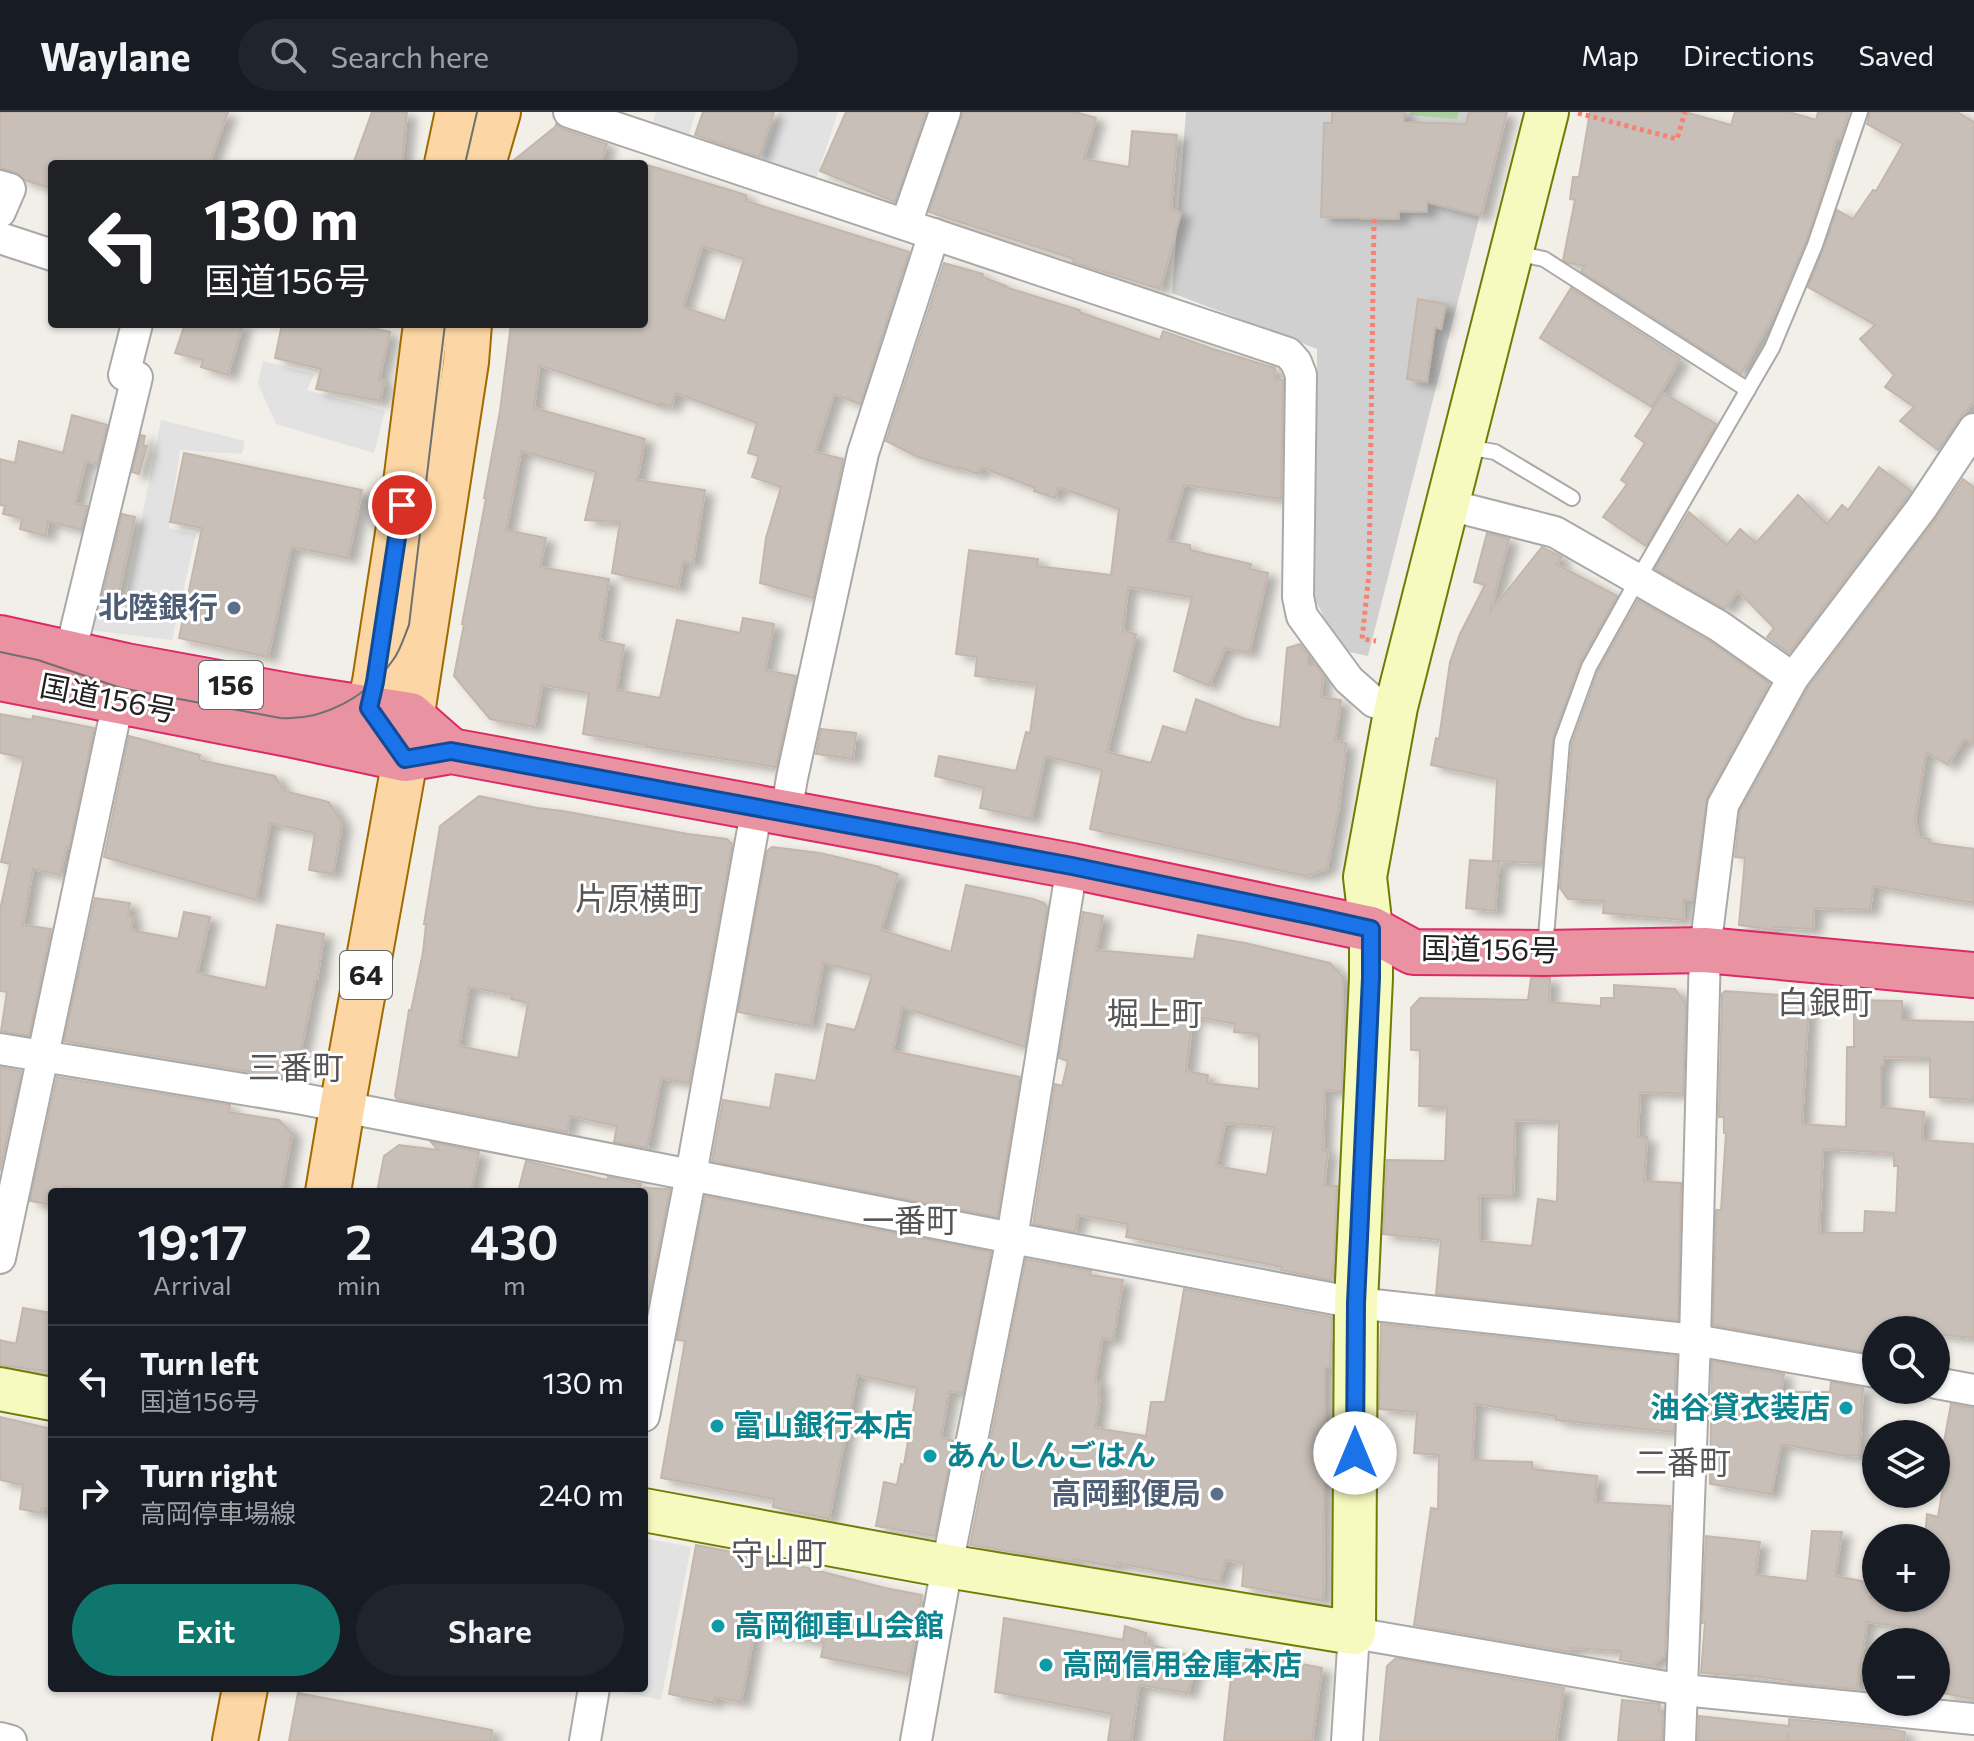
<!DOCTYPE html>
<meta charset="utf-8">
<style>
:root{--surface:#171b24;--page:#20242c;--text:#f1f3f6;--muted:#9ea1a6;--line:#363941;--accent:#0f766e}
body{margin:0;font-family:Commissioner,"Noto Sans JP",sans-serif;background:var(--page);color:var(--text);height:100vh;display:flex;flex-direction:column;font-size:30px;white-space:nowrap}
*{box-sizing:border-box;margin:0}
p{font-size:26px;color:var(--muted)}
.icon{flex:none;width:44px;height:44px;fill:none;stroke:currentColor;stroke-width:2;stroke-linecap:round;stroke-linejoin:round}
.map{position:relative;flex:1;overflow:hidden}
.side{position:absolute;left:48px;top:1076px;width:600px;height:504px;display:flex;flex-direction:column;background:var(--surface);border-radius:8px;box-shadow:0 2px 6px #0004}
.side>*{flex:none}
.guide{position:absolute;left:48px;top:48px;width:600px;height:168px;border-radius:8px;box-shadow:0 2px 6px #0004;background:#202124;color:#fff;overflow:hidden}
.fabs{position:absolute;left:1862px;top:1204px;display:grid;gap:16px}
.fabs a{display:grid;place-items:center;width:88px;height:88px;border-radius:50%;background:var(--surface);box-shadow:0 2px 6px #0004;font-size:40px}
.pin{position:absolute;display:grid;place-items:center;width:68px;height:68px;color:#fff;margin:-34px;border:4px solid #fff;border-radius:50%;box-shadow:0 2px 8px #0007}
.me{position:absolute;width:88px;margin:-44px;rotate:0deg;stroke-linejoin:round;filter:drop-shadow(0 0 6px #0008)}
.turn{display:flex;align-items:center;gap:28px;height:168px;padding:0 24px;font-size:36px}
.turn .icon{width:104px;height:104px;stroke-width:2.5}
.turn b{display:block;font-size:56px;line-height:68px}
.eta{display:flex;justify-content:space-evenly;align-items:center;height:136px;text-align:center}
.eta b{font-size:48px;font-weight:600;line-height:56px}
.cta{display:flex;gap:16px;margin-top:auto;padding:16px 24px}
.cta a{flex:1;height:92px;border-radius:48px;background:var(--accent);color:#fff;font-size:32px;font-weight:600;line-height:92px;text-align:center}
.cta a+a{background:var(--page);color:var(--text)}
ul{padding:0;list-style:none}
li{display:flex;align-items:center;gap:24px;height:112px;padding:0 24px;border-top:2px solid var(--line)}
li div{flex:1}
li b{display:block;font-size:30px}
li em{font-style:normal}
header{display:flex;align-items:center;gap:48px;box-sizing:border-box;height:112px;padding:0 40px;background:var(--surface);border-bottom:2px solid var(--line)}
header strong{font-size:38px}
nav{display:flex;gap:44px;margin-inline-start:auto;font-size:28px}
.search{width:560px;height:72px;background:var(--page);display:flex;align-items:center;gap:20px;box-sizing:border-box;padding:0 28px;border-radius:44px;color:var(--muted);font-size:30px}
.map>svg:first-child{display:block}
</style>
<header>
<strong>Waylane</strong>
<div class="search"><svg class="icon" aria-label="search" viewBox="0 0 24 24"><circle cx="10" cy="10" r="6"/><path d="M15 15l6 6"/></svg>Search here</div>
<nav><a>Map</a><a>Directions</a><a>Saved</a></nav>
</header>
<div class="map">
<svg width="1974" height="1629" viewBox="0 0 1974 1629">
<defs>
<filter id="shadow"><feDropShadow dx="9" dy="5" stdDeviation="4" flood-color="#0004"/></filter>
</defs>
<rect width="100%" height="100%" fill="#f2efe9"/>
<polygon fill="#d0d0d0" points="1186,0 1506,0 1368,544 1340,538 1315,487 1317,237 1172,181"/>
<polygon fill="#add19e" points="1411,0 1459,0 1457,7 1410,3"/>
<g fill="#e2e2e2">
<polygon points="656,0 696,0 688,25 652,12"/>
<polygon points="779,0 838,0 814,73 761,54"/>
<polygon points="263,249 314,262 307,278 385,299 374,341 276,312 258,272"/>
<polygon points="161,308 245,329 242,342 180,338 169,416 196,422 172,528 88,518 94,490 124,497"/>
<polygon points="644,1426 691,1435 661,1588 602,1576 644,1576"/>
</g>
<g fill="#c7bfb8" stroke="#c4b6ab" stroke-width="2" fill-rule="evenodd" filter="url(#shadow)">
<polygon points="0,0 228,0 209,52 52,52 52,77 25,68 15,60 0,56"/>
<polygon points="372,0 407,0 402,52 353,52"/>
<polygon points="703,0 774,0 759,45 695,23"/>
<polygon points="846,0 926,0 895,90 820,59"/>
<polygon points="963,0 1075,0 1096,6 1084,47 1129,55 1132,19 1177,23 1171,97 1181,101 1160,177 1073,150 1074,147 929,100"/>
<polygon points="1332,0 1404,0 1404,10 1466,12 1469,0 1507,0 1481,104 1427,90 1427,100 1399,99 1399,107 1321,105 1324,11 1332,11"/>
<polygon points="1590,0 1685,0 1731,13 1735,0 1789,0 1816,8 1818,0 1849,0 1840,27 1836,26 1820,88 1806,129 1777,197 1741,262 1581,159 1585,154 1568,151 1563,148 1575,88 1570,87 1573,65 1579,65"/>
<polygon points="1870,0 1957,0 1974,10 1974,290 1959,307 1938,338 1900,309 1914,295 1885,275 1894,263 1860,227 1875,213 1808,175 1824,136 1837,98 1853,107 1873,78 1876,79 1903,32 1867,12"/>
<polygon points="556,12 563,17 607,32 600,52 509,52 555,15"/>
<path d="M644 52 746 83V89L909 140 860 292 834 282 815 340 843 347 813 486 760 471 766 426 781 375 752 365 759 344 748 341 757 311 676 281 671 295 661 291V294L539 253 534 296 645 327 637 368 705 378 693 452 683 449 678 476 612 461 620 410 585 408 596 360 521 339 506 418 546 426 540 455 609 467 599 528 624 533 616 578 660 586 677 508 740 521 743 506 774 512 765 558 796 564 776 655 647 635V633L583 622 589 581 542 573 534 615 490 607 454 564 464 512H462L486 386H484L500 299 511 212H644ZM702 134 744 147 725 209 683 195Z"/>
<polygon points="944,151 983,162 982,165 1006,174 1005,175 1080,198 1079,200 1160,228 1163,219 1213,237 1275,256 1274,267 1283,268 1281,387 1184,373 1167,429 1190,433 1190,438 1251,452 1250,457 1268,461 1249,541 1225,536 1209,574 1174,559 1192,485 1128,475 1123,519 1136,522 1107,640 1151,651 1163,614 1186,621 1196,587 1245,607 1280,616 1287,536 1300,532 1308,543 1308,553 1316,553 1323,563 1321,585 1341,588 1335,629 1346,631 1344,652 1339,694 1327,757 1305,764 1090,717 1102,658 1045,644 1031,707 980,696 984,676 935,664 939,644 1016,659 1026,620 1030,621 1037,572 975,564 977,545 956,542 969,438 1038,447 1037,454 1111,463 1119,397 1058,375 1055,386 1034,379 1035,376 981,355 978,362 958,355 957,357 918,345 886,329"/>
<polygon points="1571,176 1680,247 1652,295 1540,226"/>
<polygon points="1418,187 1446,192 1441,217 1435,215 1427,270 1407,267"/>
<polygon points="185,212 243,212 228,263 201,255 203,248 175,241"/>
<polygon points="282,212 354,212 390,220 379,267 384,269 380,289 316,277 321,257 275,246"/>
<polygon points="1663,281 1716,312 1646,434 1603,405 1627,372 1621,368 1645,331 1635,324"/>
<polygon points="72,303 107,313 98,352 86,349 75,392 87,394 82,418 48,409 46,424 20,417 22,406 3,402 5,394 0,393 0,347 15,351 19,329 63,341"/>
<polygon points="141,323 145,324 143,333 147,334 139,362 132,360"/>
<polygon points="184,341 362,378 348,446 291,435 268,545 179,526 202,416 170,410"/>
<polygon points="1879,355 1911,379 1789,541 1767,525 1774,516 1738,479 1725,497 1655,457 1689,400 1727,433 1740,417 1756,431 1798,383 1827,412 1842,393 1848,398"/>
<polygon points="1963,367 1974,375 1974,632 1964,627 1948,653 1926,640 1915,708 1919,725 1930,727 1929,731 1974,737 1974,791 1873,774 1870,798 1814,796 1813,817 1773,815 1773,818 1739,813 1745,746 1735,745 1740,699 1808,576 1935,408"/>
<polygon points="122,402 135,405 117,489 102,486"/>
<polygon points="1487,421 1509,427 1490,500 1542,435 1562,445 1556,452 1617,484 1580,550 1553,626 1542,751 1493,749 1497,667 1431,653 1436,626 1439,627 1450,550 1460,522 1485,473 1474,470"/>
<polygon points="1638,488 1709,529 1769,571 1707,685 1693,788 1684,787 1683,808 1603,801 1604,789 1568,787 1560,776 1572,631 1598,559"/>
<polygon points="0,602 32,608 33,604 94,616 69,736 66,735 60,763 33,757 23,813 51,817 29,924 1,919 7,880 0,879 0,798 10,752 1,750 24,646 0,641"/>
<polygon points="821,617 856,621 853,647 816,642"/>
<polygon points="129,624 200,643 199,648 275,664 284,679 329,690 342,711 333,762 309,758 315,721 270,711 256,788 104,745"/>
<path d="M479 684 537 696 563 699 688 722 727 727 732 732 689 971 661 966 647 1036 614 1030 617 1014 570 1004 567 1020 397 987 395 984 409 898 411 899 423 840 426 812H424L440 714ZM469 875 512 883 511 887 528 891 518 946 459 934Z"/>
<polygon points="772,735 820,741 880,755 880,756 898,762 881,818 951,840 966,773 1033,787 1044,791 1047,795 1025,935 902,895 893,939 1020,965 997,1105 712,1049 723,988 770,996 776,962 816,969 827,912 855,918 872,863 823,851 811,914 738,900 767,739"/>
<polygon points="1470,748 1499,750 1495,799 1466,796"/>
<polygon points="95,786 130,791 128,804 133,804 131,818 178,827 184,800 210,805 197,861 266,876 277,813 324,822 317,868 315,868 295,967 64,929"/>
<path d="M1083 800 1103 804 1096 838 1194 847 1198 823 1245 831 1330 851 1343 865 1342 979 1325 978 1323 1038 1328 1039 1324 1074H1337L1334 1147 1331 1168 1281 1158 1282 1155 1126 1125 1128 1112 1078 1103 1075 1120 1033 1112 1055 972 1062 974 1068 949 1059 946ZM1193 904 1235 912 1234 920 1259 922V977L1207 971 1208 963 1186 959ZM1225 1011 1274 1015 1267 1063 1216 1054Z"/>
<path d="M1531 866H1550L1549 890 1601 894V886H1614V873L1675 877 1686 892 1683 982 1640 980 1638 1025H1647L1644 1069 1681 1071 1678 1208 1436 1182 1441 1128 1383 1122 1387 1048 1445 1049 1447 995 1419 994 1420 938H1411V896L1420 886 1528 888ZM1515 1008 1559 1009 1557 1090 1538 1087 1532 1134 1480 1129 1479 1083 1513 1084Z"/>
<path d="M1725 879 1809 885 1802 1012 1846 1015 1847 935H1854V888L1902 889V908L1974 910V988L1930 985V946L1884 945V954H1881V995L1924 1000 1922 1028 1974 1032V1226L1936 1222V1218H1876V1237L1865 1235V1240L1713 1213 1716 1098H1721L1726 1021H1724V1005H1719L1722 882ZM1823 1037 1894 1041V1054H1898L1896 1101 1865 1099 1864 1121H1819Z"/>
<polygon points="0,955 21,959 0,1059"/>
<polygon points="57,965 230,993 229,1000 279,1008 292,1021 281,1080 97,1080 64,1074 63,1080 52,1080 52,1093 30,1089"/>
<polygon points="431,1030 479,1040 471,1080 377,1080 384,1044 399,1033 438,1038"/>
<polygon points="526,1049 607,1068 608,1065 641,1072 639,1080 518,1080"/>
<polygon points="644,1076 670,1077 644,1210"/>
<polygon points="705,1084 991,1140 963,1281 949,1279 941,1325 953,1329 935,1424 876,1414 884,1370 897,1373 901,1352 904,1353 917,1276 857,1263 829,1407 773,1395 774,1387 661,1366 685,1229 677,1228"/>
<polygon points="1026,1147 1091,1159 1090,1163 1123,1168 1113,1228 1102,1226 1095,1270 1100,1270 1098,1285 1100,1285 1095,1316 1146,1324 1151,1290 1165,1290 1184,1177 1332,1205 1330,1256 1325,1256 1323,1489 1242,1474 1244,1451 1226,1448 1219,1470 1117,1451 1116,1455 1074,1447 1074,1450 970,1433"/>
<polygon points="23,1196 52,1201 52,1260 0,1253 0,1228 16,1232"/>
<polygon points="1381,1212 1676,1244 1674,1320 1556,1308 1556,1304 1475,1292 1472,1348 1532,1350 1532,1357 1597,1364 1595,1390 1670,1394 1665,1543 1652,1554 1620,1548 1621,1539 1571,1536 1571,1540 1414,1513 1431,1396 1438,1397 1439,1343 1414,1341 1417,1300 1379,1297"/>
<polygon points="1712,1249 1784,1262 1781,1280 1830,1280 1831,1270 1863,1276 1859,1343 1845,1344 1781,1332 1771,1382 1710,1372"/>
<polygon points="1951,1292 1974,1296 1974,1587 1942,1581 1944,1566 1936,1566 1936,1530 1915,1530 1918,1517 1867,1510 1857,1577 1790,1571 1790,1569 1754,1564 1701,1561 1705,1510 1702,1511 1706,1424 1760,1430 1755,1463 1807,1469 1812,1419 1842,1420 1835,1464 1873,1471 1871,1486 1936,1486 1936,1426 1925,1426 1927,1402 1938,1405 1945,1363 1938,1362"/>
<polygon points="0,1305 52,1317 52,1398 42,1396 41,1401 20,1397 23,1373 0,1368"/>
<polygon points="696,1433 788,1451 885,1476 922,1483 908,1562 821,1545 824,1531 755,1517 741,1590 715,1585 714,1591 669,1582"/>
<polygon points="1004,1506 1123,1528 1125,1514 1146,1521 1145,1531 1198,1546 1188,1581 1139,1573 1131,1629 1108,1629 1112,1602 995,1580"/>
<polygon points="1246,1537 1268,1541 1268,1545 1322,1556 1312,1629 1224,1629 1232,1556 1242,1558"/>
<polygon points="1396,1546 1564,1576 1556,1629 1380,1629 1387,1554"/>
<polygon points="298,1581 492,1618 491,1629 289,1629"/>
<polygon points="1622,1588 1660,1592 1659,1600 1663,1600 1662,1629 1618,1629"/>
<polygon points="1699,1604 1789,1614 1789,1607 1891,1617 1905,1620 1904,1629 1788,1629 1789,1621 1788,1629 1698,1629"/>
</g>
<g fill="none" stroke-linecap="round" stroke-linejoin="round">
<defs>
<g id="lane">
<polyline points="1515,141 1544,147 1748,278"/>
<polyline points="1467,335 1495,340 1572,386"/>
<polyline points="1545,837 1562,629 1589,555 1638,467 1772,236 1815,133 1860,0"/>
</g>
<g id="street">
<polyline points="569,0 1288,241 1296,250 1301,263 1298,485 1302,504 1349,568 1374,590 1396,595"/>
<polyline points="0,74 10,77 0,100"/>
<polyline points="906,112 945,0"/>
<polyline points="0,126 52,143"/>
<polyline points="1449,393 1555,420 1719,514 1793,566"/>
<polyline points="70,542 137,265 124,263 137,212"/>
<polyline points="786,701 792,666 863,341 934,122"/>
<polyline points="0,937 303,987 1012,1126 1356,1191 1695,1228 1876,1260"/>
<polyline points="0,1146 122,571"/>
<polyline points="1936,1271 1974,1278"/>
<polyline points="644,1304 691,1063 757,695"/>
<polyline points="0,1626 11,1629"/>
<polyline points="585,1629 594,1576"/>
<polyline points="916,1629 947,1454 1012,1126 1072,754"/>
<polyline points="1347,1629 1354,1521 1683,1578 1974,1607"/>
<polyline points="1680,1629 1695,1228 1705,838 1723,693 1793,566 1921,397 1974,317"/>
</g>
<g id="secondary">
<polyline points="0,1277 52,1287"/>
<polyline points="644,1398 947,1454 1354,1521 1356,1191 1371,866 1371,817 1365,765 1396,595 1547,0"/>
</g>
<g id="primary">
<polyline points="447,52 458,0"/>
<polyline points="483,52 498,0"/>
<polyline points="392,629 369,596 375,570 407,363 426,212"/>
<polyline points="328,1080 342,996 405,647 466,250 469,212"/>
<polyline points="235,1629 245,1576"/>
</g>
<g id="highway">
<polyline points="0,526 126,554 300,586 410,603 451,639"/>
<polyline points="0,566 293,623 405,647 451,639 1072,754 1371,817 1413,840 1544,841 1705,838 1974,863"/>
</g>
</defs>
<use href="#lane" stroke="#a9a9a9" stroke-width="18"/>
<use href="#street" stroke="#a9a9a9" stroke-width="34"/>
<use href="#secondary" stroke="#707d05" stroke-width="46"/>
<use href="#primary" stroke="#a06b00" stroke-width="48"/>
<use href="#highway" stroke="#dc2a67" stroke-width="48"/>
<g stroke="#fa8072" stroke-width="5" stroke-dasharray="4 4" stroke-linecap="butt">
<polyline points="1578,1 1677,27 1685,0"/>
<polyline points="1374,107 1369,462 1362,527 1376,529"/>
</g>
<use href="#lane" stroke="#fff" stroke-width="14"/>
<use href="#street" stroke="#fff" stroke-width="30"/>
<use href="#secondary" stroke="#f7fabf" stroke-width="42"/>
<use href="#primary" stroke="#fcd6a4" stroke-width="44"/>
<use href="#highway" stroke="#e892a2" stroke-width="44"/>
<g stroke="#707070" stroke-width="2">
<polyline points="465,52 477,0"/>
<path d="M0 540 38 548 121 576 280 606C324 609 368 584 393 548 400 539 404 525 409 513L445 212"/>
</g>
</g>
<g fill="none" stroke-linecap="round" stroke-linejoin="round">
<defs>
<polyline id="route" points="402,393 375,570 369,596 405,647 451,639 1072,754 1313,804 1371,817 1371,866 1356,1191 1355,1341"/>
</defs>
<use href="#route" stroke="#114b97" stroke-width="20"/>
<use href="#route" stroke="#1a73e8" stroke-width="14"/>
</g>
<g fill="#5c6f8a" stroke="#fff" stroke-width="3">
<circle cx="234" cy="496" r="8"/>
<circle cx="1217" cy="1382" r="8"/>
</g>
<g fill="#0f9aa8" stroke="#fff" stroke-width="3">
<circle cx="1846" cy="1296" r="8"/>
<circle cx="717" cy="1314" r="8"/>
<circle cx="930" cy="1344" r="8"/>
<circle cx="718" cy="1514" r="8"/>
<circle cx="1046" cy="1553" r="8"/>
</g>
<g text-anchor="middle" stroke-width="6" stroke-linejoin="round" paint-order="stroke">
<g fill="#fff" stroke="#646464" stroke-width="2">
<rect x="199" y="549" width="64" height="48" rx="6"/>
<rect x="340" y="839" width="52" height="48" rx="6"/>
</g>
<g font-size="28" font-weight="bold" fill="#222">
<text x="231" y="583">156</text>
<text x="366" y="873">64</text>
</g>
<g font-size="30" font-weight="bold" fill="#4e5e75" stroke="#fff" text-anchor="end">
<text x="218" y="506">北陸銀行</text>
<text x="1201" y="1392">高岡郵便局</text>
</g>
<g font-size="30" fill="#222" stroke="#fff">
<text transform="translate(108 587) rotate(11)" y="10">国道156号</text>
<text transform="translate(1490 838) rotate(1)" y="10">国道156号</text>
</g>
<g font-size="30" font-weight="bold" fill="#0d838f" stroke="#fff" text-anchor="start">
<text x="1830" y="1306" text-anchor="end">油谷貸衣装店</text>
<text x="733" y="1324">富山銀行本店</text>
<text x="946" y="1354">あんしんごはん</text>
<text x="734" y="1524">高岡御車山会館</text>
<text x="1062" y="1563">高岡信用金庫本店</text>
</g>
<g font-size="32" fill="#555" stroke="#fff">
<text x="639" y="798">片原横町</text>
<text x="1825" y="902">白銀町</text>
<text x="1155" y="913">堀上町</text>
<text x="296" y="967">三番町</text>
<text x="910" y="1120">一番町</text>
<text x="1683" y="1362">二番町</text>
<text x="779" y="1453">守山町</text>
</g>
</g>
</svg>
<div class="fabs">
<a><svg class="icon" aria-label="search" viewBox="0 0 24 24"><circle cx="10" cy="10" r="6"/><path d="M15 15l6 6"/></svg></a>
<a><svg class="icon" aria-label="layers" viewBox="0 0 24 24"><path d="M12 4l9 5-9 5-9-5zM3 14l9 5 9-5"/></svg></a>
<a>+</a>
<a>−</a>
</div>
<div class="pin" style="left:402px;top:393px;background:#d93025"><svg class="icon" aria-label="arrive" viewBox="0 0 24 24"><path d="M6 21V4h12l-3 4 3 4H6"/></svg></div>
<svg class="me" style="left:1355px;top:1341px" viewBox="-20 -20 40 40"><circle r="19" fill="#fff"/><path d="M0-13L10 11 0 6-10 11z" fill="#1a73e8"/></svg>
<div class="guide">
<div class="turn"><svg class="icon" aria-label="left" viewBox="0 0 24 24"><path d="M17 20v-9H6M10 6l-5 5 5 5"/></svg><div><b>130 m</b>国道156号</div></div>
</div>
<section class="side">
<div class="eta">
<div><b>19:17</b><p>Arrival</p></div>
<div><b>2</b><p>min</p></div>
<div><b>430</b><p>m</p></div>
</div>
<ul>
<li><svg class="icon" aria-label="left" viewBox="0 0 24 24"><path d="M17 20v-9H6M10 6l-5 5 5 5"/></svg><div><b>Turn left</b><p>国道156号</p></div><em>130 m</em></li>
<li><svg class="icon" aria-label="right" viewBox="0 0 24 24"><path d="M7 20v-9h11M14 6l5 5-5 5"/></svg><div><b>Turn right</b><p>高岡停車場線</p></div><em>240 m</em></li>
</ul>
<div class="cta"><a>Exit</a><a>Share</a></div>
</section>
</div>
